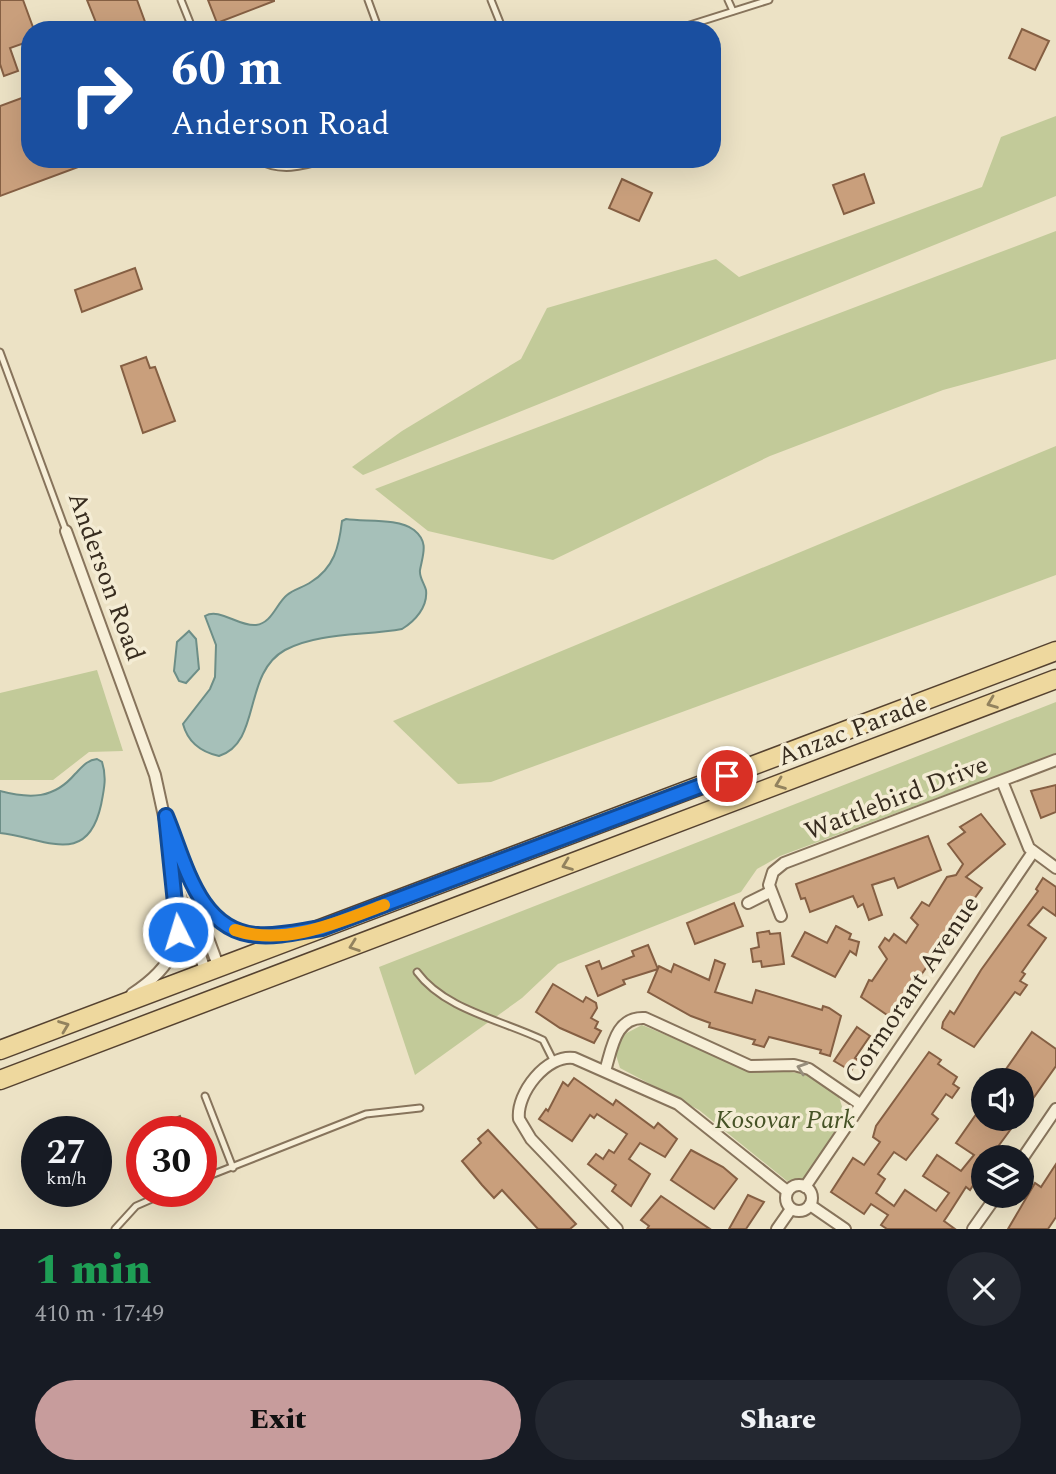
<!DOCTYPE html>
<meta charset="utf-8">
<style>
:root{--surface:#171b24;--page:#242831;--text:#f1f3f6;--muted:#9ea1a6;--accent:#c79c9c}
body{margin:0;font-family:Spectral,serif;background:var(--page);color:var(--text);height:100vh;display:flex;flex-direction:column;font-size:26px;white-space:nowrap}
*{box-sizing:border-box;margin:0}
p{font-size:23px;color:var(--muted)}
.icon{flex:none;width:38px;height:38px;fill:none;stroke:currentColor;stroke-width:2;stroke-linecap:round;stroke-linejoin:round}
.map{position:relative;height:1229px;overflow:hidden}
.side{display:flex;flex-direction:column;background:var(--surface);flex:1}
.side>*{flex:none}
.banner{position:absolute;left:21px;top:21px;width:700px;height:147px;border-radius:28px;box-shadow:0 7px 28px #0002;background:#1a4fa0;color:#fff;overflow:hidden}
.tools{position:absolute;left:971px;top:1068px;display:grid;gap:14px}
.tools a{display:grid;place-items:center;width:63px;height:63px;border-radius:50%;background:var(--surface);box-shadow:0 7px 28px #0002;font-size:35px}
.speed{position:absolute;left:21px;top:1116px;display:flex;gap:14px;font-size:35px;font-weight:700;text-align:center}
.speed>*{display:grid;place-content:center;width:91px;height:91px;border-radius:50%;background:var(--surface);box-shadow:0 7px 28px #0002;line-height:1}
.speed small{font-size:18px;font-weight:400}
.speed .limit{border:10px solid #d22;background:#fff;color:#111}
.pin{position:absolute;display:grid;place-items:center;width:60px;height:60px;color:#fff;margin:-30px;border:4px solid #fff;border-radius:50%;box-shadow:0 2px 7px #0007}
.me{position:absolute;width:77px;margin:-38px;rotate:355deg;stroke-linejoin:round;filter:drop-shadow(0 0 5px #0008)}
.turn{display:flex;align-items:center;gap:24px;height:147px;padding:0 35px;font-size:32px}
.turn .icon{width:91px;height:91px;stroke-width:2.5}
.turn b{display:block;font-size:49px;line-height:60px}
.round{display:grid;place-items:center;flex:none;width:74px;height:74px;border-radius:37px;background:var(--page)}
.head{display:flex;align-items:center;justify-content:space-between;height:119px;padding:0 35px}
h1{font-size:42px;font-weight:800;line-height:52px;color:#1e9e55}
.cta{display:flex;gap:14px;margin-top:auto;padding:14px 35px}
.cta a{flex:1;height:80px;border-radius:42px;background:var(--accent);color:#111;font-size:28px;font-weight:800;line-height:80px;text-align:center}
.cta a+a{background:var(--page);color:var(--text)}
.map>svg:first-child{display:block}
</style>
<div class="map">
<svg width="1056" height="1229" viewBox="0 0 1056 1229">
<rect width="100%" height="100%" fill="#ece2c5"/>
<g fill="#c2ca99">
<polygon points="1056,116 1056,196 363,475 352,467 402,431 521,359 547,308 716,259 739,277 982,187 1001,137"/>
<polygon points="1056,231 1056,359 943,390 770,456 553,560 428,531 375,489"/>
<polygon points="1056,446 1056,575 491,782 458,784 393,721"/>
<polygon points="97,670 123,751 89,752 53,780 0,780 0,693"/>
<polygon points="1056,702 1056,754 780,856 757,869 741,892 558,964 522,998 415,1075 379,967"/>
<polygon points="642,1025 738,1065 805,1074 839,1097 845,1116 804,1178 787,1181 699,1110 620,1068 616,1055 623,1035"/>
</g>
<g fill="#a6c0b9" stroke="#6d8e87" stroke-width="2">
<path d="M346 519C365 522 398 518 414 530 429 542 423 554 420 570 419 577 424 583 426 590 428 607 415 621 402 629 365 636 318 632 285 650 242 674 262 742 219 756 201 752 188 743 183 724L210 689 215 677 216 645 205 616C219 607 239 627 256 625 272 623 276 604 287 595 294 589 304 587 311 582 334 568 339 547 342 521Z"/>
<polygon points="189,631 196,639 199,669 186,683 179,681 174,671 177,642"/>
<path d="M97 759 102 762C107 777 104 790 101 805 87 869 43 837 0 833V791C30 799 54 799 75 774 82 767 87 760 97 759Z"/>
</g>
<g fill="#c99f7c" stroke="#855f43" stroke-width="2">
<polygon points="0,0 23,0 34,30 30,30 30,41 10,48 18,71 4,76 0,64"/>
<polygon points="87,0 137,0 148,30 99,30"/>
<polygon points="208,0 274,0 274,1 217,23"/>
<polygon points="1022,29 1049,41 1035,70 1009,58"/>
<polygon points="30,95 30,159 97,160 0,196 0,106"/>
<polygon points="864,174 874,203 844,214 833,185"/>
<polygon points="622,179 652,193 639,221 609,208"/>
<polygon points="135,268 142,289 82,312 75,290"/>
<polygon points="146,357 150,368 155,367 175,421 143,433 121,366"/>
<polygon points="1056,785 1056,812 1041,818 1031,791"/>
<polygon points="981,814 1005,844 966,877 982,888 941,945 938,943 925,963 928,965 921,975 918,972 905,991 909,993 890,1017 861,997 869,980 872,981 887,959 879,947 885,938 889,941 894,934 906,943 918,925 911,918 922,902 929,906 947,877 956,875 963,864 948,844 965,832 960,827"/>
<polygon points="928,836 941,870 898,888 894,878 872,885 882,915 869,920 863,904 858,907 853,896 810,912 805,898 801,899 796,884"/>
<polygon points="1043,878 1056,887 1056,916 1043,907 1028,925 1046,938 1022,972 1025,974 1020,981 1027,985 1020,995 1015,992 974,1047 942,1028 943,1022 950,1011 954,1014 981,970 1038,891 1036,889"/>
<polygon points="734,903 743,926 695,944 687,923"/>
<polygon points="836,926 851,934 849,939 859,942 856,955 850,951 835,977 792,956 805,932 827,943"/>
<polygon points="769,931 770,934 780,933 784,964 762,967 761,961 753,962 751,949 759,947 757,933"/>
<polygon points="648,945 658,969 623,980 625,984 598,996 586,966 599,961 602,969 634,956 632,951"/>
<polygon points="715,960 725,964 715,992 752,1003 756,990 822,1010 823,1006 829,1008 841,1016 830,1056 820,1053 821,1050 769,1037 764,1047 753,1044 755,1040 709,1027 710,1023 691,1016 648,992 659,966 671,972 674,964 709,980"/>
<polygon points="553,984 583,1002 586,997 596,1003 597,1008 591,1018 598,1022 595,1028 601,1031 594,1043 560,1028 536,1012"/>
<polygon points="857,1027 870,1036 855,1058 858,1060 851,1071 834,1061"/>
<polygon points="1032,1032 1056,1049 1056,1066 1022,1114 1022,1093 1026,1087 1022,1080 1016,1080 1004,1072"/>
<polygon points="929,1052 941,1060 938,1064 957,1077 953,1084 959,1088 952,1098 946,1094 932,1114 938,1119 906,1160 894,1152 878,1174 885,1179 876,1193 894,1206 905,1190 936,1211 949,1193 923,1176 937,1155 961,1171 974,1155 956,1143 984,1103 984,1118 1019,1118 994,1152 984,1157 984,1165 976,1176 978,1178 970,1190 966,1187 950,1212 944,1221 955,1229 887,1229 881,1225 888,1215 871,1204 864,1214 831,1192 853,1158 864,1165 880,1142 873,1137 876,1126"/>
<polygon points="574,1078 613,1105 616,1100 654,1128 658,1123 677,1139 665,1157 640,1143 629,1159 650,1174 631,1206 612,1191 616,1185 588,1164 596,1154 603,1159 609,1150 614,1153 627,1134 597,1114 594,1118 590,1115 572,1141 539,1119 546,1109 548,1111 563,1082 568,1086"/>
<polygon points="180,1116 186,1132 168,1132 165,1122"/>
<polygon points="488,1130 576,1224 570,1229 538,1229 502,1190 494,1198 482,1185 462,1161 481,1143 478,1139"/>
<polygon points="691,1150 723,1167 737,1179 714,1209 671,1180"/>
<polygon points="1056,1164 1056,1217 1048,1229 1008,1229 1035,1183 1041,1187"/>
<polygon points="748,1195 764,1202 746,1229 729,1229"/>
<polygon points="661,1196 710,1229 647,1229 649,1226 641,1220"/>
</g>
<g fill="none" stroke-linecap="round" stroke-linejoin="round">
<defs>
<g id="lane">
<polyline points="181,0 193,30"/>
<polyline points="368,0 379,30"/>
<polyline points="491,0 503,30"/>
<polyline points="728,0 733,11"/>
<polyline points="674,30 769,0"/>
<path d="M256 159C279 173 303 167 326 159"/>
<polyline points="0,352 66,531"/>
<path d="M417 972C445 1010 502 1020 543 1040L553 1060"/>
<polyline points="205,1096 233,1168"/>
<polyline points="201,1179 366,1114 420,1108"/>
<polyline points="115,1229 136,1206 168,1192"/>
</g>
<g id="street">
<polyline points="66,531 155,775 184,908 206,973"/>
<polyline points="1002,781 1029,848 1056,868"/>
<path d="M175 838C205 909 209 944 297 932"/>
<polyline points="189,887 219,968"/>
<polyline points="748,903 770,892"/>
<polyline points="781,916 769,885 773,872 784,863 1056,760"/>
<path d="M132 994C176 965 182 943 174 892"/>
<path d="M605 1071C612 1049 615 1016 645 1018L750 1066 794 1065 809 1069 860 1104"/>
<polyline points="1022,1159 1056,1109"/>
<circle cx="799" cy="1198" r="13"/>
<polyline points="805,1187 1033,852"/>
<polyline points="810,1205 845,1229"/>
<path d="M617 1229 531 1139 519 1119C516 1093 547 1054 574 1058L678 1104 787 1191"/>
<polyline points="777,1229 791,1209"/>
<polyline points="973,1229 997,1195"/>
</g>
<g id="primary">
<polyline points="0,1050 1056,651"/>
<polyline points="0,1080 1056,679"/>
</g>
</defs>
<use href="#lane" stroke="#87745c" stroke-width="9"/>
<use href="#street" stroke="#87745c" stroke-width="14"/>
<use href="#primary" stroke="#554230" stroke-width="21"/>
<use href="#lane" stroke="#f7efd8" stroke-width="5"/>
<use href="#street" stroke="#f7efd8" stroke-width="10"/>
<use href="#primary" stroke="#eed89e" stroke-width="18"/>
</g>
<defs><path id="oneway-chevron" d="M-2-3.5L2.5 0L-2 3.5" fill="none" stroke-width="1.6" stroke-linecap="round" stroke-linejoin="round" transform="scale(1.75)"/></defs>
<g stroke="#92825e">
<use href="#oneway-chevron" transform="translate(992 703) rotate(159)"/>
<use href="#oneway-chevron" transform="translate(780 784) rotate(159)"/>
<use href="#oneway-chevron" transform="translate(567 865) rotate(159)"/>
<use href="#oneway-chevron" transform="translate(354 946) rotate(160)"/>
<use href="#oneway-chevron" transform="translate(64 1026) rotate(-21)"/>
</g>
<use stroke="#978e7c" href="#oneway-chevron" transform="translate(802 1068) rotate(-161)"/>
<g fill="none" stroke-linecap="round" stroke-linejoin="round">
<defs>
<path id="route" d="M178 932 166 816C185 861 198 931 257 935 278 937 301 931 322 928L727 776"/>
</defs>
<use href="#route" stroke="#114b97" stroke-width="18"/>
<use href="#route" stroke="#1a73e8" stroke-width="12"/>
<path stroke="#f59e0b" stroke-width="12" d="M235 930C284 947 339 922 384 905"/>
</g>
<g text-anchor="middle" stroke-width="7" stroke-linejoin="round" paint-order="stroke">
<g font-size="26" fill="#372c1f" stroke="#f4ecd4">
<text transform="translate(107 576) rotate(70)" y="9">Anderson Road</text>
<text transform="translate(852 729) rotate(-21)" y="9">Anzac Parade</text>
<text transform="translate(896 797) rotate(-21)" y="9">Wattlebird Drive</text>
<text transform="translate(911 989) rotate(-56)" y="9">Cormorant Avenue</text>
</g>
<g font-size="26" font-style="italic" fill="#465326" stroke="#f4ecd4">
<text x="785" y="1128">Kosovar Park</text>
</g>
</g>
</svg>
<div class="tools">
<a><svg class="icon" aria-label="sound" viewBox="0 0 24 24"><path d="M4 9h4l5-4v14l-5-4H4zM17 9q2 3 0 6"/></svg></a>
<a><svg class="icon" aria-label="layers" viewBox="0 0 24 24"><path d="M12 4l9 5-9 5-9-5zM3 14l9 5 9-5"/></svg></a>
</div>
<div class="speed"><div>27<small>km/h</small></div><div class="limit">30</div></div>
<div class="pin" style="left:727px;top:776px;background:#d93025"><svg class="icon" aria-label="arrive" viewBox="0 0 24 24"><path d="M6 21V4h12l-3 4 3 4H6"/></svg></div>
<svg class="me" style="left:178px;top:932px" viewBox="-20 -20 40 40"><circle r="17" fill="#1a73e8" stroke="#fff" stroke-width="3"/><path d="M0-11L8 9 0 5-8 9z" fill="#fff"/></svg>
<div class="banner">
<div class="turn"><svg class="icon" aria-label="right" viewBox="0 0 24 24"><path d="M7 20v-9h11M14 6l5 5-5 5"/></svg><div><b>60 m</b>Anderson Road</div></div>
</div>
</div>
<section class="side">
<div class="head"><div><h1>1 min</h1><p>410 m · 17:49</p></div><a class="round"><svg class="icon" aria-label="close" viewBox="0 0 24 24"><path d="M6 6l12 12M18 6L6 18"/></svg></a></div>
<div class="cta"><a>Exit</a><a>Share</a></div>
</section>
